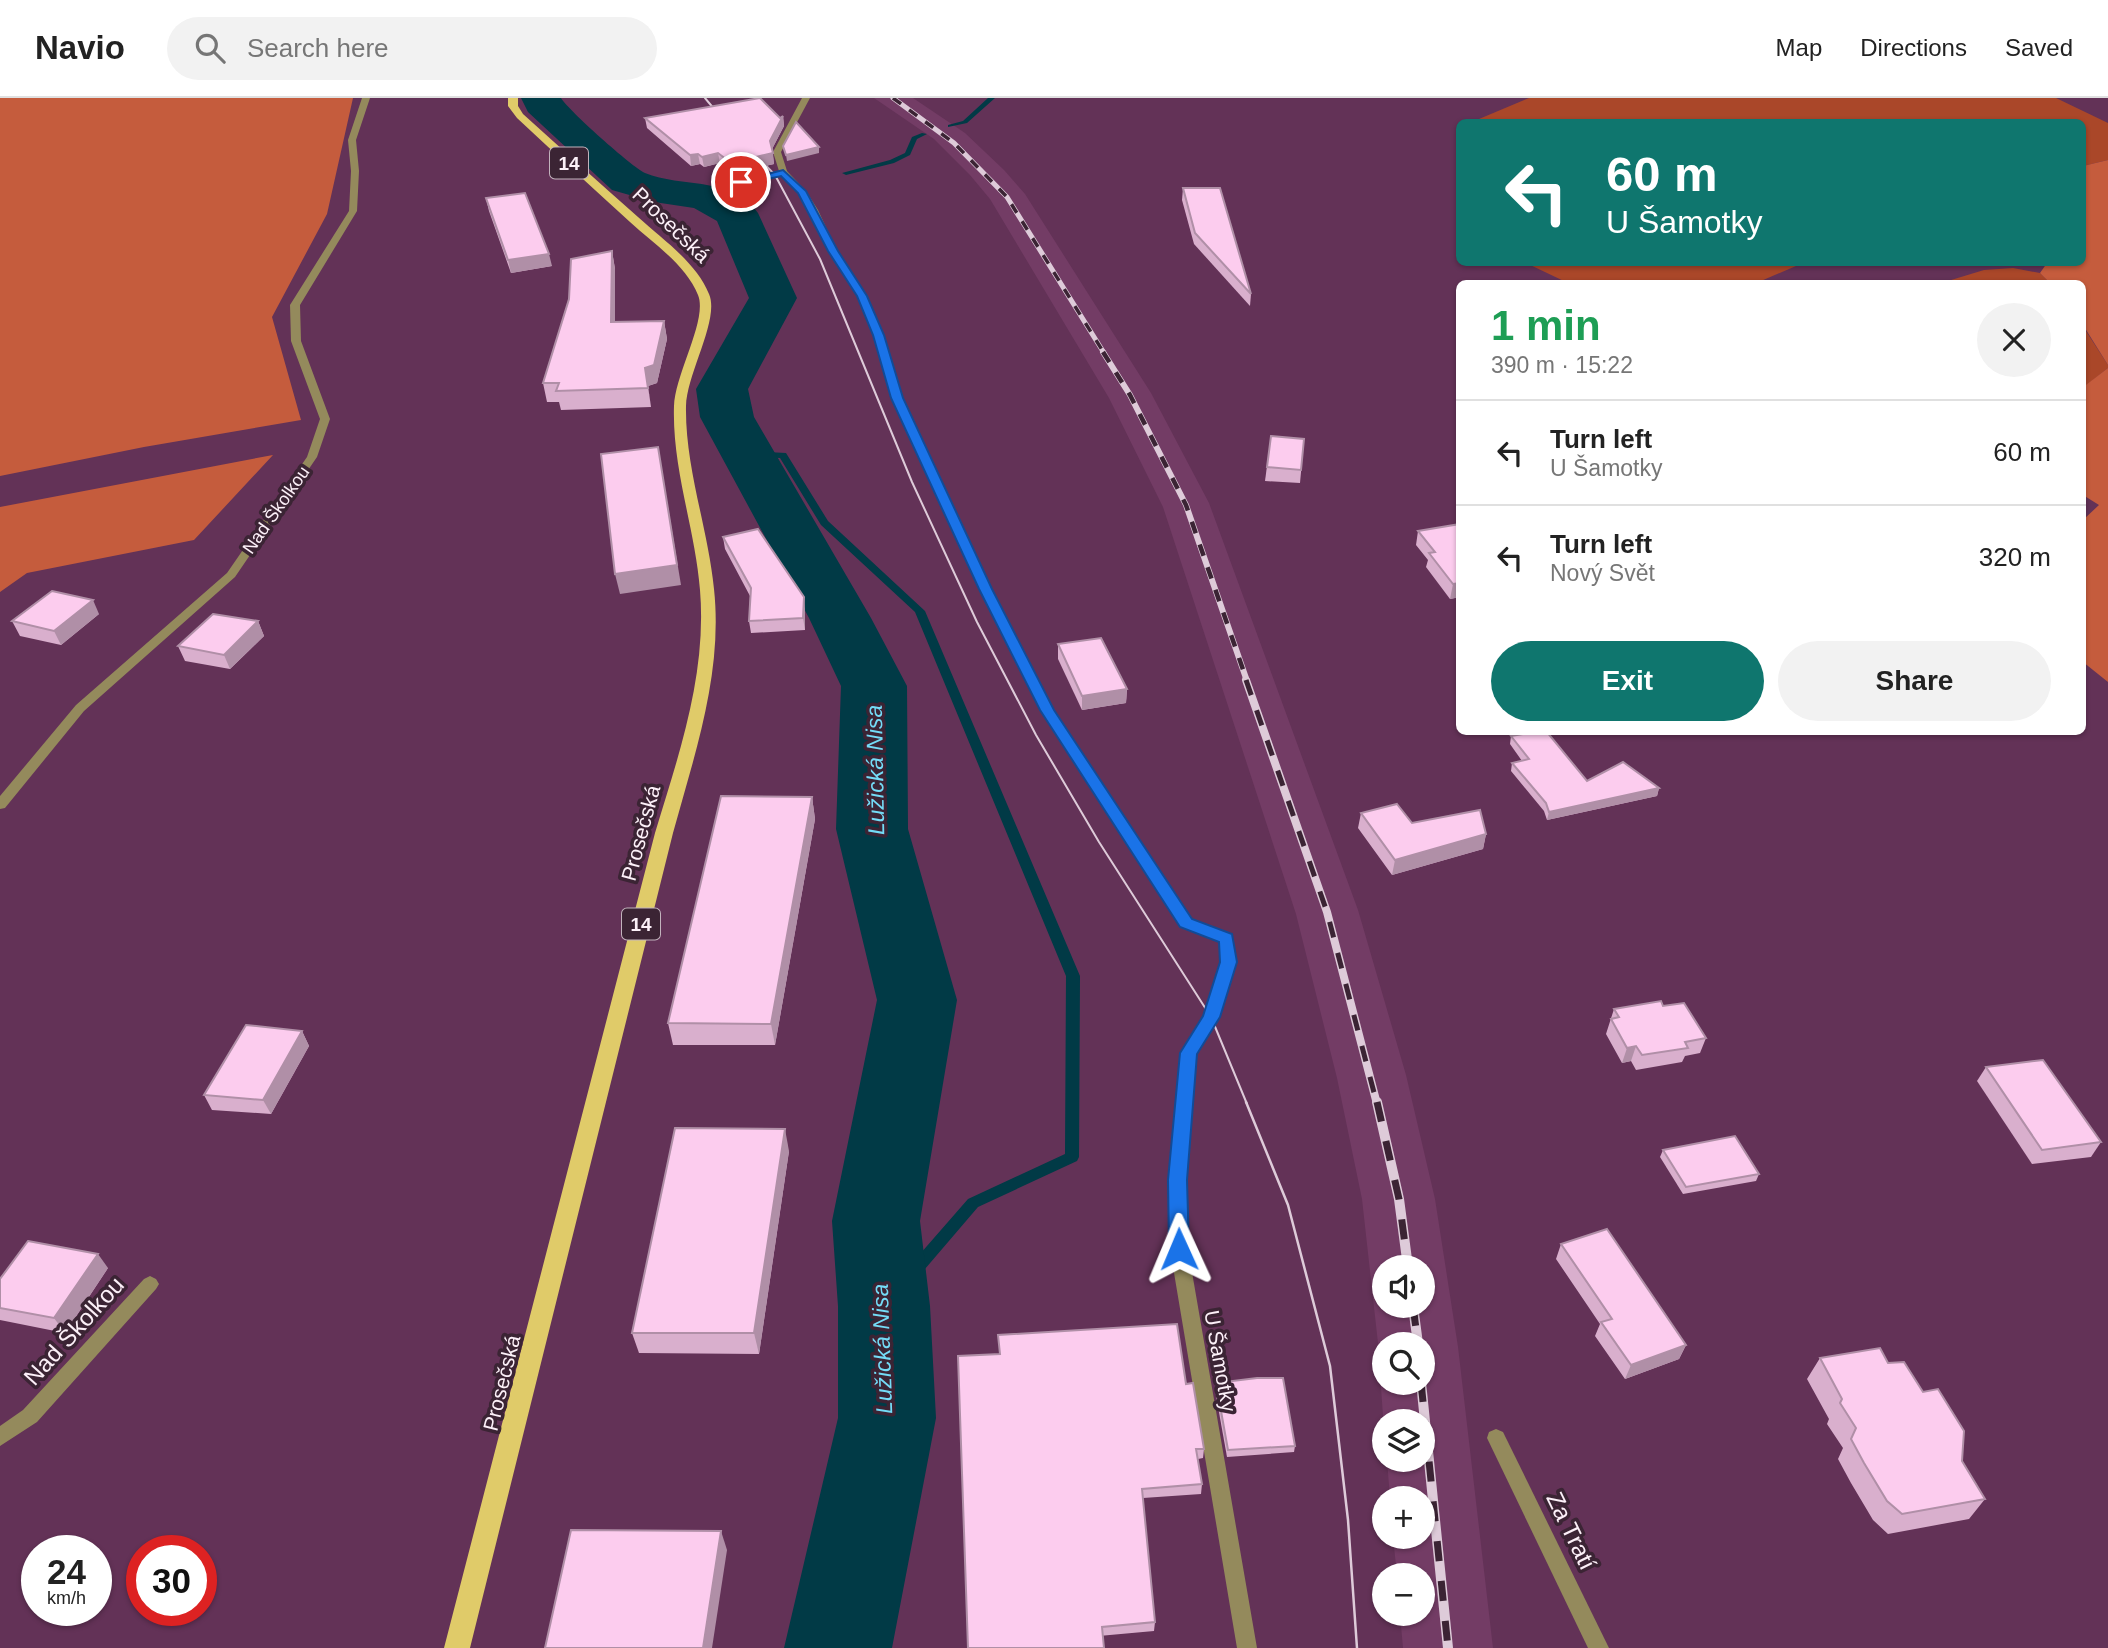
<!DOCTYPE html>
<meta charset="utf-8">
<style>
:root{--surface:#fff;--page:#f2f2f2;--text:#222;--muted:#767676;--line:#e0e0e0;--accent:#0f766e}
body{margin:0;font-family:Helvetica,sans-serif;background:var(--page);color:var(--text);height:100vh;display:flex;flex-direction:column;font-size:26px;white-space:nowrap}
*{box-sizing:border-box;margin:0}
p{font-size:23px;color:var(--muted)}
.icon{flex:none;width:38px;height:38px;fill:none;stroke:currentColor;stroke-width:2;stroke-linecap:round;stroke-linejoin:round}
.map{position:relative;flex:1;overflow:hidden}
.details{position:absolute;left:1456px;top:182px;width:630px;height:455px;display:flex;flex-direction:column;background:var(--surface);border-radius:10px;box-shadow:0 2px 5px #0004}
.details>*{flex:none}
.hud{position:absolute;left:1456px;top:21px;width:630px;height:147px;border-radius:10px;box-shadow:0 2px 5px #0004;background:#0f766e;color:#fff;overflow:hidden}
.fabs{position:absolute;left:1372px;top:1157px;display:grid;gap:14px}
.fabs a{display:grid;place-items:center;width:63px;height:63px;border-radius:50%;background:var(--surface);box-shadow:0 2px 5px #0004;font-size:35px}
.speed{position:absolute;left:21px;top:1437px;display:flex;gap:14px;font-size:35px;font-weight:700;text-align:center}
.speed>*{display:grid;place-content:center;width:91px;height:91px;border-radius:50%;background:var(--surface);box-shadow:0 2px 5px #0004;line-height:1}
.speed small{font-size:18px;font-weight:400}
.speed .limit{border:10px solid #d22;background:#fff;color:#111}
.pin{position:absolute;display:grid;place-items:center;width:60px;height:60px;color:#fff;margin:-30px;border:4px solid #fff;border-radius:50%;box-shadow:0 2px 7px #0007}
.me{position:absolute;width:77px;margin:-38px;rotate:359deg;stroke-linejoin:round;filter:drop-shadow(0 0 5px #0008)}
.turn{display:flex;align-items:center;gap:24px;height:147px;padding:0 35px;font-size:32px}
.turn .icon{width:91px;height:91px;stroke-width:2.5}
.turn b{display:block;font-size:49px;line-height:60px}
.round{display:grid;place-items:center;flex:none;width:74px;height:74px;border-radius:37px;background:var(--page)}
.headline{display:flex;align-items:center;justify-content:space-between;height:119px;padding:0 35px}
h1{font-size:42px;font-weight:700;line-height:52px;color:#1e9e55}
.button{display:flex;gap:14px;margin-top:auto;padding:14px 35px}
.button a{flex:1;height:80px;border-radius:42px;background:var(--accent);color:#fff;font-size:28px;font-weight:700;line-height:80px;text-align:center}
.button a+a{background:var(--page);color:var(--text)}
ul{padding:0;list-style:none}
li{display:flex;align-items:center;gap:21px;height:105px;padding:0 35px;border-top:2px solid var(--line)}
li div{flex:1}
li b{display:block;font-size:26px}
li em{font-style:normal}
header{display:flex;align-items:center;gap:42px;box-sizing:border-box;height:98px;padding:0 35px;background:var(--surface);border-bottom:2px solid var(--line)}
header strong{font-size:33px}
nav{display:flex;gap:38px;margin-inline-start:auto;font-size:24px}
.search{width:490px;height:63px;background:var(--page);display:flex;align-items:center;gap:18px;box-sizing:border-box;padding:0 24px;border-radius:38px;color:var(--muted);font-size:26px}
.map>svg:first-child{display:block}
</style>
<header>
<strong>Navio</strong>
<div class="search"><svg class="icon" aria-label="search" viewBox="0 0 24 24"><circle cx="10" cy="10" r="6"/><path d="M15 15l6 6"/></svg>Search here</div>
<nav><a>Map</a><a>Directions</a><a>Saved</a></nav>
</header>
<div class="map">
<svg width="2108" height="1550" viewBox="0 0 2108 1550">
<rect width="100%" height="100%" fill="#633257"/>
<path fill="#733c65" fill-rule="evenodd" d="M874 0H913L965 35 1004 72 1025 96 1151 295 1209 405 1358 812 1406 977 1435 1101 1458 1249 1493 1550H1403L1400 1516H1423V1477H1397L1393 1439 1423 1438V1400H1390L1387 1362H1423V1323H1384V1333L1378 1245 1362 1101 1337 980 1296 816 1163 409 1109 300 990 101 970 77 934 41ZM1423 1169V1208H1384V1169ZM1423 1246V1284H1384V1246Z"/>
<g fill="#aa4729">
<polygon points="1529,0 2056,0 2108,25 2108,62 2083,68 2082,24 1479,24 1479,21"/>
<polygon points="1526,165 1526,164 1803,165 1754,186 1568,185"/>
<polygon points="2013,170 2040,175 2050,185 1938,186 1984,172"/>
<polygon points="2082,227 2108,267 2108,270 2083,290"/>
</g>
<g fill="#c55c3d">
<polygon points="0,0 353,0 327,116 272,219 301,322 144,349 0,378"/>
<polygon points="2108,62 2108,267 2083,227 2082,186 2050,185 2040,175 2047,165 2082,164 2083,68"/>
<polygon points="2108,270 2108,584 2083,564 2083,422 2099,407 2083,397 2082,290"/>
<polygon points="273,357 194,442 27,475 0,494 0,409"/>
</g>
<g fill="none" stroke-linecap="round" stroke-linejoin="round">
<g fill="#013a46" fill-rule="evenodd">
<polygon points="988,0 995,0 967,25 948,29 948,27 963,23"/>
<polygon points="922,35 927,36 917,41 910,57 894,65 846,77 842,75 890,62 905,55 912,39"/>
<polygon points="746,353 786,355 828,423 925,513 1080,878 1079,1059 1077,1063 978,1109 889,1213 884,1215 879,1213 876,1208 879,1203 968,1101 1065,1056 1066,878 915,514 821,427 780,360 743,358 743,354"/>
</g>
<path fill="#013a46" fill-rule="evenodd" d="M521 0H561C568 12 632 69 645 75 681 90 733 78 758 115L797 200 748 291 754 319 871 520 907 588 908 731 957 902 920 1123 930 1208 936 1320 892 1550H784L838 1320V1208L832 1123 877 902 836 731 841 588 809 520 700 319 696 291 749 200 717 123 694 110 654 104 612 92 528 14Z"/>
<g fill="#948a5c" fill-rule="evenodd">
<polygon points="362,0 370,0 356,42 359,73 357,113 300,207 301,243 330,321 317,359 235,479 84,613 5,710 0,711 0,698 76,607 227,475 307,359 320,321 291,243 290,207 349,113 351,73 348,42"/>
<polygon points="802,0 810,0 781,54 787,73 806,93 818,112 837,153 867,198 883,237 902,300 991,491 1053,612 1191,821 1232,837 1236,864 1219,919 1196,956 1186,1082 1188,1151 1257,1550 1237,1550 1170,1151 1170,1082 1180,955 1204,918 1222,864 1220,844 1181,829 1041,612 979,491 892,300 873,237 857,198 829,153 810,112 799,94 781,77 719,94 715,92 779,73 773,54"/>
<polygon points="150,1178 156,1181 159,1186 156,1191 37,1324 0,1348 0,1328 23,1312 144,1181"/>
<polygon points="1496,1331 1503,1334 1609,1550 1588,1550 1487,1340 1489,1334"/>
</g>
<path fill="#e0cb69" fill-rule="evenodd" d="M508 0H518V8L523 16C561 50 599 85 638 119 662 141 696 164 709 196 720 221 687 275 686 308 685 370 708 430 714 491 723 575 695 655 673 735L470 1550H444L655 735C679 656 707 576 700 492 695 430 672 371 674 308 675 276 708 221 698 197 686 167 653 145 630 124 592 89 554 55 517 20L508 8Z"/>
<g stroke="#decbd9" stroke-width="2">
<polyline points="705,0 725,24"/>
<polyline points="753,54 775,77 820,161 912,384 977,524 1036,637 1099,744 1211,919 1247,1006"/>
</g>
<polyline stroke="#decbd9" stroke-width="2.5" points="1246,1004 1288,1107 1330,1268 1348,1422 1357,1550"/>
<defs>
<polyline id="rail-far3" points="893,0 954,45 1007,99 1104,255"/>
<polyline id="rail-far2" points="1103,254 1130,297 1186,407 1247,583"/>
<polyline id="rail-far1" points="1246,582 1327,814 1377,1006"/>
<g id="rail">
<polyline points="1377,1004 1399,1101 1408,1169"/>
<polyline points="1413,1208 1418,1246"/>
<polyline points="1421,1284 1448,1550"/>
</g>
</defs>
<use href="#rail-far3" stroke="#decbd9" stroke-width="5"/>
<use href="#rail-far2" stroke="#decbd9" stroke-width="6"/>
<use href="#rail-far1" stroke="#decbd9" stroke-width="8"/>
<use href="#rail" stroke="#decbd9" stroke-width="10"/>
<use href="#rail-far3" stroke="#3b2434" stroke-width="3.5" stroke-dasharray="10" stroke-linecap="butt"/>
<use href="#rail-far2" stroke="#3b2434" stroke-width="4.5" stroke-dasharray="12" stroke-linecap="butt"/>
<use href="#rail-far1" stroke="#3b2434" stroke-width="5" stroke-dasharray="16" stroke-linecap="butt"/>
<use href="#rail" stroke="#3b2434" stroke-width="7" stroke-dasharray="20" stroke-linecap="butt"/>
</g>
<g fill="#d9afcd">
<polygon points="783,18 784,28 772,51 774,66 732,76 720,65 704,69 700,66 691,68 647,30 645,20 780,20"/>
<polygon points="1183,90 1251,196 1250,208 1194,146 1182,102"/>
<polygon points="486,100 552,168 511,175 489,113"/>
<polygon points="612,153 615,171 615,224 664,223 667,241 657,285 648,288 651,309 561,312 559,304 547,304 543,285"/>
<polygon points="1271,338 1304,341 1300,385 1265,383"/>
<polygon points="1460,426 1460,499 1450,501 1426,469 1428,462 1416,447 1418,433"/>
<polygon points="723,439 805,511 805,532 751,535 749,523 750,498 725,451"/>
<polygon points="99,516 61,547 20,538 12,523"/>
<polygon points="258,523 264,538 230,571 185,563 178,548"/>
<polygon points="1058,546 1127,591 1126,605 1082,612 1058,561"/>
<polygon points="1511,638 1587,683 1659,690 1657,698 1547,722 1544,713 1511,673 1512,665 1522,663 1510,646"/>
<polygon points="812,699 815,721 775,947 673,947 668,925"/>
<polygon points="1361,715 1412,725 1486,736 1483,751 1392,777 1358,730"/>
<polygon points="1663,908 1706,940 1700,955 1685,958 1682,964 1636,972 1631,963 1622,965 1606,936 1614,911"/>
<polygon points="302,933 309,948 271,1016 212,1012 204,997"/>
<polygon points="1986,969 2101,1044 2091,1059 2032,1066 1977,983"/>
<polygon points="1663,1052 1759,1076 1756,1083 1683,1096 1660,1059"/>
<polygon points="789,1053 759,1256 639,1255 632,1235"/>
<polygon points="1561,1146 1686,1247 1679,1261 1625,1281 1595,1238 1600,1226 1556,1161"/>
<polygon points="108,1170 65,1235 0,1222 0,1181"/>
<polygon points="1820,1260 1888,1265 1962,1363 1985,1401 1969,1421 1888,1436 1873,1422 1851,1385 1838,1361 1843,1350 1827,1326 1829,1321 1807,1281"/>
<polygon points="1216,1285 1295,1348 1294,1354 1227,1359 1215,1292"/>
<polygon points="1186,1286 1204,1351 1203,1360 1198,1361 1202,1386 1201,1396 1143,1400 1155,1524 1154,1533 968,1550"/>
</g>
<g fill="#b08fa7">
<polygon points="783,18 784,28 771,53 770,43"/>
<polygon points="819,49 819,55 787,63 786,57"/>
<polygon points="718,55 720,65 704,69 702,59"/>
<polygon points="773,55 774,66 732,76 731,65"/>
<polygon points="698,56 700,66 691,68 690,57"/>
<polygon points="612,153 615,171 615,242 611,224"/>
<polygon points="549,156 552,168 511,175 508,162"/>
<polygon points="664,223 667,241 657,285 648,288 651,309 645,270"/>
<polygon points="658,349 681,487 620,496 615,476"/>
<polygon points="1460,485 1460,499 1450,501 1453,486"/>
<polygon points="804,499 805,511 805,532 803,520"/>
<polygon points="93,502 99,516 61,547 54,533"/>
<polygon points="258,523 264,538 230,571 224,557"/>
<polygon points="1127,591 1126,605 1082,612 1082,598"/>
<polygon points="1659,690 1657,698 1547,722 1549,714"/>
<polygon points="812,699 815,721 775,947 771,926"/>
<polygon points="1486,736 1483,751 1392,777 1395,762"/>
<polygon points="302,933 309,948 271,1016 263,1002"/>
<polygon points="1636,948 1631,963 1622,965 1627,950"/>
<polygon points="785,1031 789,1053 759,1256 754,1235"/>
<polygon points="98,1156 108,1170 65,1235 54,1220"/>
<polygon points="1686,1247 1679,1261 1625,1281 1631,1267"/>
<polygon points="721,1433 727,1452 712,1550 703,1550"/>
</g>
<g fill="#fcccee" stroke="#b08fa7" stroke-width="2">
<polygon points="760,0 780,20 783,18 770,43 773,55 731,65 718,55 702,59 698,56 690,57 645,20"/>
<polygon points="796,24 819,49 786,57 783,48"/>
<polygon points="1183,90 1220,90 1251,196 1195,135"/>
<polygon points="525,95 549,156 508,162 486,100"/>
<polygon points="612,153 611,224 664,223 654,267 645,270 648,290 556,293 559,285 543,285 569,201 571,161"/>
<polygon points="1271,338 1304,341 1301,372 1267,369"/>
<polygon points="658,349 677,467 615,476 601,356"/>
<polygon points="1460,426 1460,485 1453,486 1429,455 1435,454 1418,433"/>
<polygon points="758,431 804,499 803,520 749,523 751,490 723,439"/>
<polygon points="52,493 93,502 54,533 12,523"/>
<polygon points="213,516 258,523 224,557 178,548"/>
<polygon points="1101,540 1127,591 1082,598 1058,546"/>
<polygon points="1536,634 1547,634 1587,683 1623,664 1659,690 1549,714 1546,705 1512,665 1529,661 1511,638"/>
<polygon points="721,698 812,699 771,926 668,925"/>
<polygon points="1397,706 1412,725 1480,712 1486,736 1395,762 1361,715"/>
<polygon points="1661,903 1663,908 1684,905 1706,940 1685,944 1688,950 1642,957 1636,948 1627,950 1611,921 1619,919 1614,911"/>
<polygon points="246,927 302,933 263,1002 204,997"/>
<polygon points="2043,962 2101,1044 2042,1052 1986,969"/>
<polygon points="675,1030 785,1031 754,1235 632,1235"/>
<polygon points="1735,1038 1759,1076 1686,1089 1663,1052"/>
<polygon points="1607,1131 1686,1247 1631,1267 1601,1224 1612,1221 1561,1146"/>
<polygon points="28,1143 98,1156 54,1220 0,1210 0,1181"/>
<polygon points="1177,1226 1186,1286 1193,1285 1204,1351 1196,1351 1202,1386 1142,1391 1155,1524 1102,1529 1104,1550 968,1550 958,1258 1000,1256 998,1237"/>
<polygon points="1880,1250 1888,1265 1904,1264 1923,1294 1938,1291 1964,1333 1962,1363 1985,1401 1902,1416 1887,1403 1864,1365 1851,1341 1856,1330 1840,1305 1842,1301 1820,1260"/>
<polygon points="1257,1280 1283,1280 1295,1348 1228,1352 1216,1285"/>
<polygon points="571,1432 721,1433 703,1550 545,1550"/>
</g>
<polygon fill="#1a73e8" stroke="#114b97" stroke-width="2" points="783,72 806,93 838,153 867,198 884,237 903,300 992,491 1054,612 1192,821 1232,836 1237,864 1220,919 1197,956 1187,1082 1189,1151 1186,1157 1179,1159 1172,1157 1169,1151 1168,1082 1180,955 1203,918 1220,864 1219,844 1180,829 1040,612 979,491 891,300 873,237 857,198 828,153 798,95 781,78 741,87 736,84"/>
<g text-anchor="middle" stroke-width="7" stroke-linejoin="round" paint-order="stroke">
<g font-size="18" fill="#fcf0f8" stroke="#3b2434">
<text transform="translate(276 412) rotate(-55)" y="6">Nad Školkou</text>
</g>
<g fill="#3b2434" stroke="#c2b3bd" stroke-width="2">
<rect x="550" y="49.5" width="38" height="31" rx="5"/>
<rect x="622" y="810.5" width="38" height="31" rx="5"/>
</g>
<g font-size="19" font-weight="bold" fill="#fcf0f8">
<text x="569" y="72">14</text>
<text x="641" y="833">14</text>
</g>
<g font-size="21" fill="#fcf0f8" stroke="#3b2434">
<text transform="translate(671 127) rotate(44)" y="7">Prosečská</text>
<text transform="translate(641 735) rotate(-75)" y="7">Prosečská</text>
<text transform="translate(1220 1263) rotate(80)" y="7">U Šamotky</text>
<text transform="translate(502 1285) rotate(-76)" y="7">Prosečská</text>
</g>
<g font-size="23" font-style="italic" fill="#74dcf7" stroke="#3b2434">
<text transform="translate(875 672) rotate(-91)" y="8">Lužická Nisa</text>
<text transform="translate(882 1251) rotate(-92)" y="8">Lužická Nisa</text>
</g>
<g font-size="24" fill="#fcf0f8" stroke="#3b2434">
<text transform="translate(74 1233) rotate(-48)" y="8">Nad Školkou</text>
<text transform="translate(1571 1433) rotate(64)" y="8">Za Tratí</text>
</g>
</g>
</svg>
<div class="fabs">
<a><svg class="icon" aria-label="sound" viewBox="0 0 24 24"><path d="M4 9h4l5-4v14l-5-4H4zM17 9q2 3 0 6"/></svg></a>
<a><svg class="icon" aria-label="search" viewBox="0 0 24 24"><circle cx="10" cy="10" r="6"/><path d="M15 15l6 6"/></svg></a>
<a><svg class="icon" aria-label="layers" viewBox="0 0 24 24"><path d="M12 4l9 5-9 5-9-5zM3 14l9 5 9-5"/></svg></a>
<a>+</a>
<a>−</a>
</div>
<div class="speed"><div>24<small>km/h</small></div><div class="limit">30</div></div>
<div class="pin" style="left:741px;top:84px;background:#d93025"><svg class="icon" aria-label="arrive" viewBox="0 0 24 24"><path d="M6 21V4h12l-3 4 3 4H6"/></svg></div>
<svg class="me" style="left:1179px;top:1151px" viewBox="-20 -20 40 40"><path d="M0-17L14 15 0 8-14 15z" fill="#1a73e8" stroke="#fff" stroke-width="4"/></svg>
<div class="hud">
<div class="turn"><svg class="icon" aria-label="left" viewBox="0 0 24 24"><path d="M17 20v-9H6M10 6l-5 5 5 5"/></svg><div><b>60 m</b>U Šamotky</div></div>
</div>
<section class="details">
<div class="headline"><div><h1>1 min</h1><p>390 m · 15:22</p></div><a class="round"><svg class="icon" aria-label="close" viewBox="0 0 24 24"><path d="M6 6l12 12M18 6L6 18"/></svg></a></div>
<ul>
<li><svg class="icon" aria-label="left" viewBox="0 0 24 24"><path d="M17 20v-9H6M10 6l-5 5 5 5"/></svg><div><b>Turn left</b><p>U Šamotky</p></div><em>60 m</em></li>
<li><svg class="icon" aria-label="left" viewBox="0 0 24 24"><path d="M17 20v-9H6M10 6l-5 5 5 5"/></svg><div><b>Turn left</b><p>Nový Svět</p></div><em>320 m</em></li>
</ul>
<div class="button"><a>Exit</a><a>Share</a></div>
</section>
</div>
